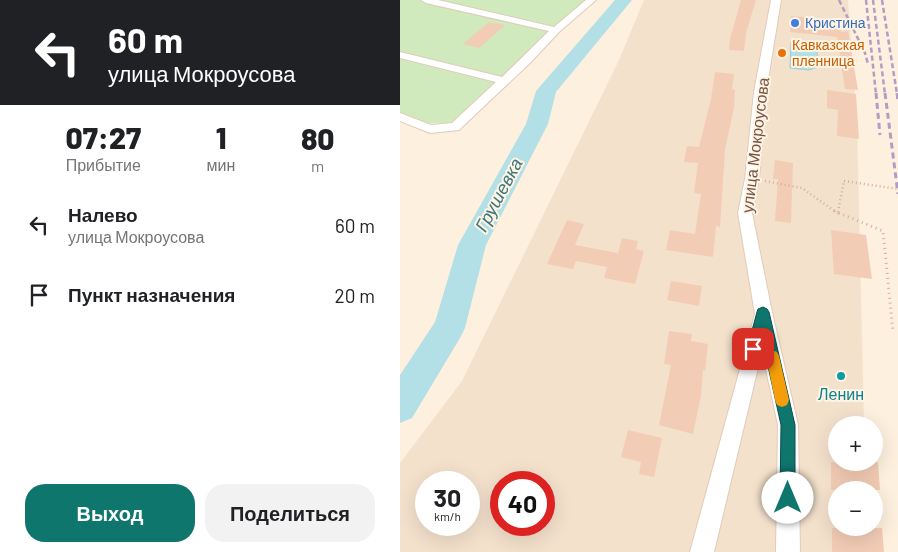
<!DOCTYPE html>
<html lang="ru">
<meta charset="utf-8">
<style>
:root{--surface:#fff;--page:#f2f2f2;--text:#202124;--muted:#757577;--accent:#0f766e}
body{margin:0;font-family:Barlow,sans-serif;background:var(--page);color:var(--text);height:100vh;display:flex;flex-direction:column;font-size:19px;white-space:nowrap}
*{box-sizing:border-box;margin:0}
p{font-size:16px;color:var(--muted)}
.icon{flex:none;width:28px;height:28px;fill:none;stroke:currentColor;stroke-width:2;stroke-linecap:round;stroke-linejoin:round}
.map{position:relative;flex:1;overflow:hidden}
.side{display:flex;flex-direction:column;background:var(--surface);width:400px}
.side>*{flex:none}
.guide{background:#202124;color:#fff;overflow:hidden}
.buttons{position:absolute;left:428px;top:416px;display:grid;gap:10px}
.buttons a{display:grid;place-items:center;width:55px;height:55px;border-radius:50%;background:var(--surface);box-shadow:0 5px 20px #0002;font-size:25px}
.speed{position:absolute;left:15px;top:471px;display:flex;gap:10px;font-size:25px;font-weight:700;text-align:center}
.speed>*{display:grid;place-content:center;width:65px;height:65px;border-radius:50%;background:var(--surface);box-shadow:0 5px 20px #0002;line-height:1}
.speed small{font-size:12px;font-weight:400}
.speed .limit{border:8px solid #d22;background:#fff;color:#111}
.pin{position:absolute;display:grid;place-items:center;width:42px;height:42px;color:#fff;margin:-21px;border-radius:10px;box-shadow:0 2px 8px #0006}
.me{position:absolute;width:55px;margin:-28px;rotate:0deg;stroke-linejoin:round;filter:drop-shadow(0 0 4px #0008)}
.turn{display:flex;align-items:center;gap:18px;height:105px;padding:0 25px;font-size:22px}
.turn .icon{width:65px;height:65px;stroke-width:2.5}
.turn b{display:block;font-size:35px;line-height:42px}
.eta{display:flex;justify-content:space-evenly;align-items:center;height:85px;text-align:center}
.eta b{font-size:30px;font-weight:800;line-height:35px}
.action{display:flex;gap:10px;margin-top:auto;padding:10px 25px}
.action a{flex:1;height:58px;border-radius:20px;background:var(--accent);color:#fff;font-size:20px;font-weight:800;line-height:58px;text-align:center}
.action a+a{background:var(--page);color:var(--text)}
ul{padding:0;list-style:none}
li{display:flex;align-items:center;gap:15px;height:70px;padding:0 25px}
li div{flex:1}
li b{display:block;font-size:19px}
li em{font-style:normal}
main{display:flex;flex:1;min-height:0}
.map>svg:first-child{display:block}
</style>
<main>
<section class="side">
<div class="guide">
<div class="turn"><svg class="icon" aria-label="left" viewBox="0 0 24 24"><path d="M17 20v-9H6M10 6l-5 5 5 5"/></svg><div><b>60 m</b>улица Мокроусова</div></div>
</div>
<div class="eta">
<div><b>07:27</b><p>Прибытие</p></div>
<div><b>1</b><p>мин</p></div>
<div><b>80</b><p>m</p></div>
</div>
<ul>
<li><svg class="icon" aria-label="left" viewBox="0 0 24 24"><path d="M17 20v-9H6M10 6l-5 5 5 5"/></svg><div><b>Налево</b><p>улица Мокроусова</p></div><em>60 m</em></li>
<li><svg class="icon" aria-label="arrive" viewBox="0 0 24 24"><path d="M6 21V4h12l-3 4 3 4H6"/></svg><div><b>Пункт назначения</b></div><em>20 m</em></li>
</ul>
<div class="action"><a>Выход</a><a>Поделиться</a></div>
</section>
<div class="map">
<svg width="498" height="552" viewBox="0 0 498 552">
<rect width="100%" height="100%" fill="#fdf0de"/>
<path fill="#f4e1cc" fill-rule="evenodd" d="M244 0H448L457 121 464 425H436V528H467V552H0V463L62 381 219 60ZM26 482H69V525H26ZM101 482H144V525H101Z"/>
<polygon fill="#d0eabd" points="0,0 185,0 112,70 51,123 27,123 0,113"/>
<polygon fill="#b3e0e6" stroke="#98d0d8" points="391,42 418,45 418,48 413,50 417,51 418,67 409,70 390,68"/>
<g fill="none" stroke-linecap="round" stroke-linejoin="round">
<polygon fill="#b3e0e6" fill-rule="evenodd" points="215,0 232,0 156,92 148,124 86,245 65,328 60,338 12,418 0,423 0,375 35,322 58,245 126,124 136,91"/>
</g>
<g fill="#f3ccb5">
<polygon points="341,0 356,0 346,33 344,51 329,50 330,39"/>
<polygon points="391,16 439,20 441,32 448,31 458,90 445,89 437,37 390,32"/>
<polygon points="89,22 105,25 79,48 63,44"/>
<polygon points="315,72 334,74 332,89 335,90 334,107 325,150 320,227 316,226 313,257 266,250 270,230 295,234 301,194 294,193 298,163 284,162 287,146 299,147 311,99"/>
<polygon points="427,90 456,94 459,139 437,136 438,110 427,108"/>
<polygon points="375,160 393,163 391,223 375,221 378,179 373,179"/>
<polygon points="167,220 184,224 175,245 218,253 222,238 238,241 236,249 244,251 235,284 204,278 207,267 176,261 173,269 147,264"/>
<polygon points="431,230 466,235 472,279 434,274"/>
<polygon points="271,281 302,286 299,306 267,300"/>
<polygon points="269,331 292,334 291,341 308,344 305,371 303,370 301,396 293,434 259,425 271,365 264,364"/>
<polygon points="228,430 262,438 254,477 239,474 241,462 221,457"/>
<polygon points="431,462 478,462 480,490 431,490"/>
<polygon points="432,528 482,528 484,552 432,552"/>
</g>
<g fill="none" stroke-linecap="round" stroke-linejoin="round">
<defs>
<g id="minor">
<polygon points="21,0 38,0 154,27 186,0 196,0 159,32 131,62 59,130 30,133 0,121 0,113 31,125 52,123 96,82 0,58 0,52 102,77 149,31 26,3"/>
<polygon points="371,0 381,0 366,92 359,179 352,213 372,312 398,425 400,552 376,552 378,425 362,351 314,552 290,552 355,314 338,213 345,179 354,92"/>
</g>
</defs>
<use href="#minor" stroke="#e0cbba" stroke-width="2"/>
<g stroke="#d7af99" stroke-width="2.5" stroke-dasharray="1 3" stroke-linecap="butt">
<polyline points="365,181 402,188 436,212"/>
<polyline points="438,212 444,181"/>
</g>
<g stroke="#d7af99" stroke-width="3" stroke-dasharray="1 4" stroke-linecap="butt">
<polyline points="434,211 483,231 493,332"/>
<polyline points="438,214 439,211"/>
</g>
<use href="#minor" fill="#fff" fill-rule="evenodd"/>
<g stroke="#b29ec5" stroke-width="2.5" stroke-dasharray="5 3" stroke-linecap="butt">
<polyline points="439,0 465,53 468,64"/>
<polyline points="466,0 476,94"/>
<polyline points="473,0 485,94"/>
<polyline points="482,0 497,94"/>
</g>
<g stroke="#b29ec5" stroke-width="3" stroke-dasharray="6 4" stroke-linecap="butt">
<polyline points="476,93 480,135"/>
<polyline points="485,93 498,194"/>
<polyline points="497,93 498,101"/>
</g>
<polyline stroke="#d7af99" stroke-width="2.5" stroke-dasharray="1 3" stroke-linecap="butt" points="444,181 498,189"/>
</g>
<polygon fill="#0f766e" stroke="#0a4d48" points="363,307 367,309 369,312 395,425 395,498 393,503 388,505 382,503 380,498 381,425 362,339 358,353 353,355 349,353 347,349 357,312 358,309"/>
<polygon fill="#f59e0b" points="372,350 377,352 379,356 389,400 387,405 382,407 377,405 375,400 366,356 368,352"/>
<circle fill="#3f7fe0" stroke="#fff4e4" stroke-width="2" cx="395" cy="23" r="5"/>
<circle fill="#e8710a" stroke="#fff4e4" stroke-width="2" cx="382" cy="53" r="5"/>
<circle fill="#0f9aa8" stroke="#fff4e4" stroke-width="2" cx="441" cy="376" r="5"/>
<g text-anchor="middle" stroke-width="4" stroke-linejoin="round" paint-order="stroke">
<g font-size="14" fill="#366cbe" stroke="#fff4e4" text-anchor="start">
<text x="405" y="28">Кристина</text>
</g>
<g font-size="14" fill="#c56008" stroke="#fff4e4" text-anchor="start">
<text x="392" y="50">Кавказская<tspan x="392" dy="16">пленница</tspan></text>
</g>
<g font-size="16" fill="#735546" stroke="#fff4e4">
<text transform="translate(355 145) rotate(-83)" y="6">улица Мокроусова</text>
</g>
<g font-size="16" fill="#0d838f" stroke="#fff4e4">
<text x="441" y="400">Ленин</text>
</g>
<g font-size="18" font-style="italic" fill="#3c7780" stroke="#fff4e4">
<text transform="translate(99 195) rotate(-62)" y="6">Грушевка</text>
</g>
</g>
</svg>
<div class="buttons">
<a>+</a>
<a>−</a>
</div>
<div class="speed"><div>30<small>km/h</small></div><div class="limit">40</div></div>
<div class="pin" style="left:353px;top:349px;background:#d93025"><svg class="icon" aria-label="arrive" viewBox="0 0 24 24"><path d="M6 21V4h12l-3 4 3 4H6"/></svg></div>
<svg class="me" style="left:388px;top:498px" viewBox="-20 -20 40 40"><circle r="19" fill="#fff"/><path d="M0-13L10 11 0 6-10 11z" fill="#0f766e"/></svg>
</div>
</main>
